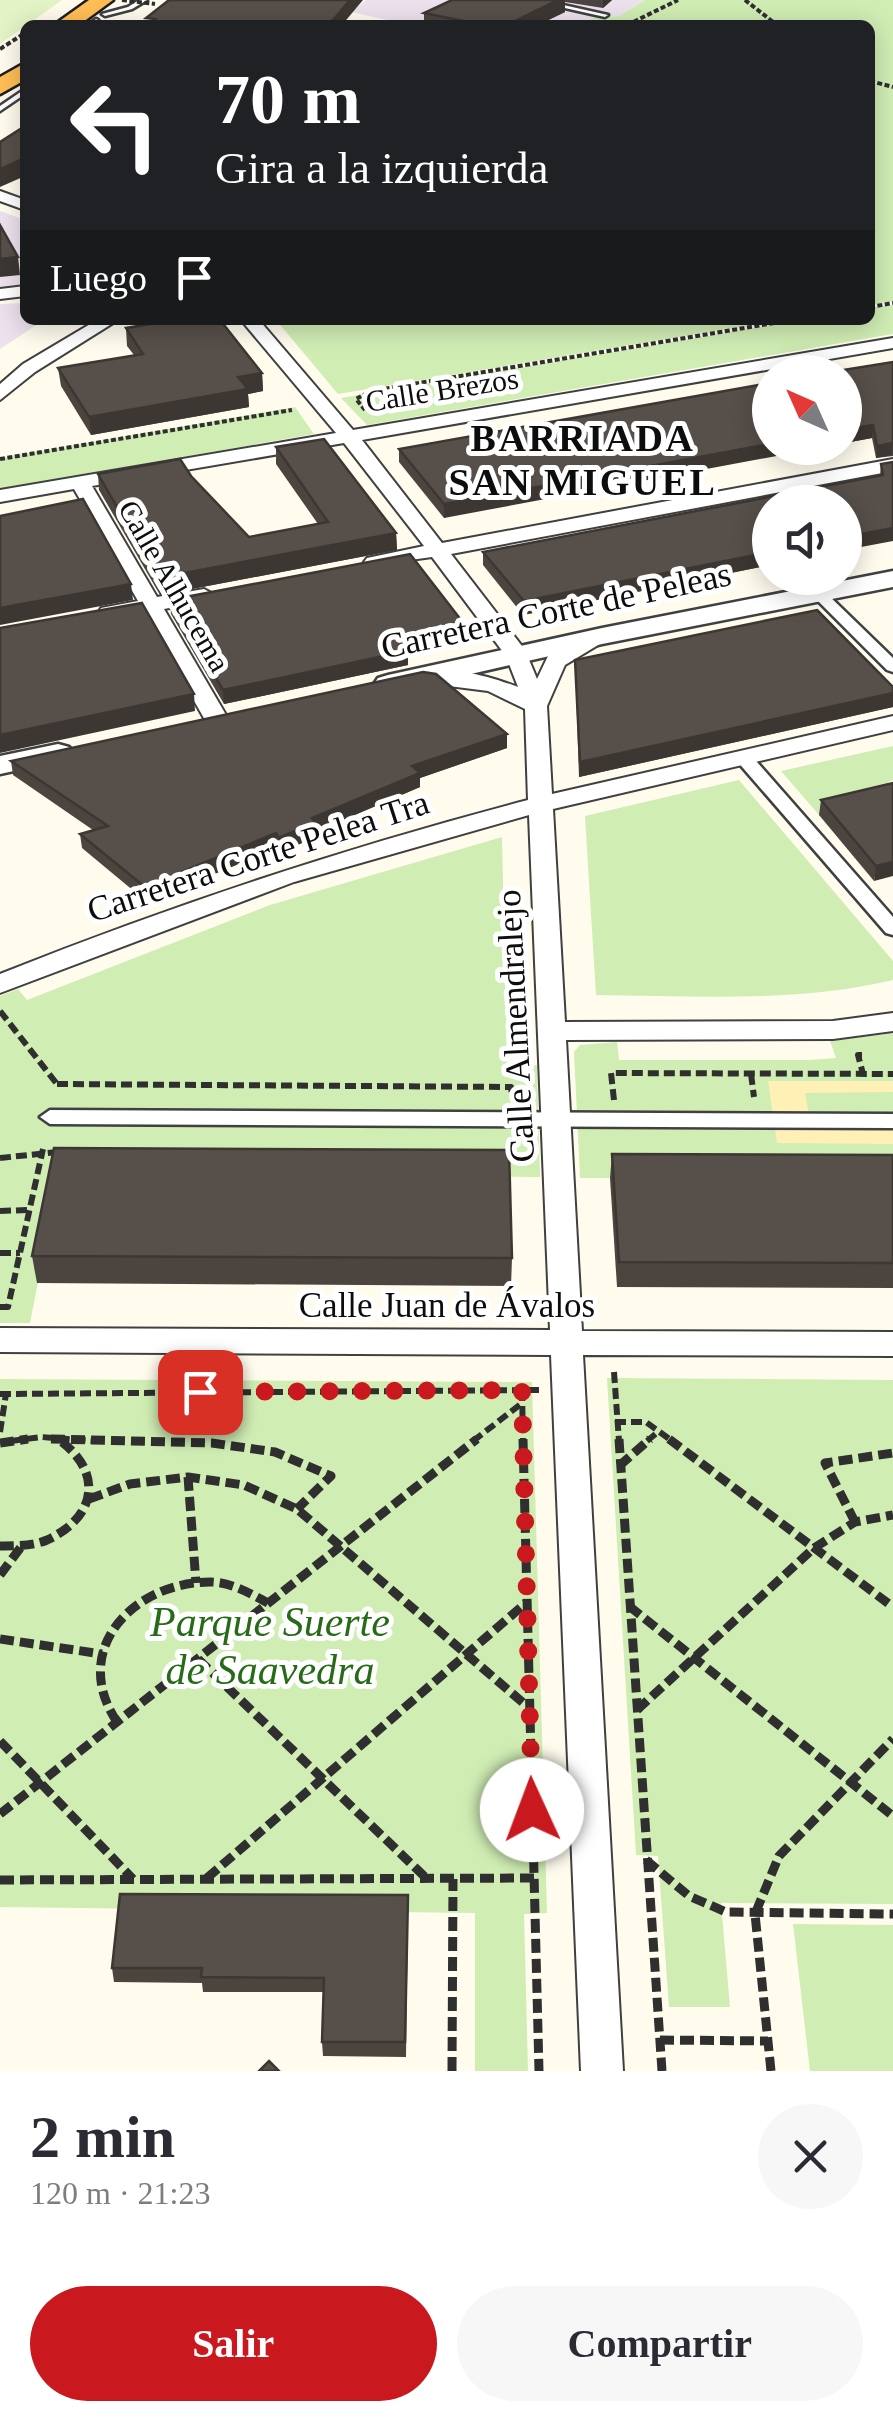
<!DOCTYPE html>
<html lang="es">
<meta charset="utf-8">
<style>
:root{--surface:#fff;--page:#f7f7f7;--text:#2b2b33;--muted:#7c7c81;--accent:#c9191e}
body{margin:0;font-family:Georgia,serif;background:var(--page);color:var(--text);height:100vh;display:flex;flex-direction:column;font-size:38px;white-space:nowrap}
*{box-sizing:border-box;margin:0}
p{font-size:32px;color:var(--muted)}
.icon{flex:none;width:55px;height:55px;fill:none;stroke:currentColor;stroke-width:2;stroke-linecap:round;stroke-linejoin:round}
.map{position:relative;height:2071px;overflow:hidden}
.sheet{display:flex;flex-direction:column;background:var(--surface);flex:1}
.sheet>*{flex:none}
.guide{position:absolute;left:20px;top:20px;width:855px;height:305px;border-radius:15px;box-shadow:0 5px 25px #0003;background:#202124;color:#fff;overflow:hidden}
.needle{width:65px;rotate:315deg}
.tools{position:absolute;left:752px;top:355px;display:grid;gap:20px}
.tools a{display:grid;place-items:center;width:110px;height:110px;border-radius:50%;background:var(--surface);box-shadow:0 5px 25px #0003;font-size:50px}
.pin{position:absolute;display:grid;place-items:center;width:85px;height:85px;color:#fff;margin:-42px;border-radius:20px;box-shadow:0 5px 15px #0006}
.me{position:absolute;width:110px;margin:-55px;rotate:358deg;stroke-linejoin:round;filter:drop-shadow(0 0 8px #0008)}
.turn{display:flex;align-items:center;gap:35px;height:210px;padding:0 30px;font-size:45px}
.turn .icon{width:130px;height:130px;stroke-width:2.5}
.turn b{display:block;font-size:70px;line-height:85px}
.then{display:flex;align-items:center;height:95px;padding:0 30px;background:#0003;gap:20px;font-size:38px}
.round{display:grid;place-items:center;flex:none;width:105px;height:105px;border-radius:52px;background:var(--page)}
.headline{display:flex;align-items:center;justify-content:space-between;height:170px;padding:0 30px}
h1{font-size:60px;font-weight:600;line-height:75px}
.cta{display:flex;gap:20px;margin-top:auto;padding:20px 30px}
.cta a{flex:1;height:115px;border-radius:60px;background:var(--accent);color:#fff;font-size:40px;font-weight:600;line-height:115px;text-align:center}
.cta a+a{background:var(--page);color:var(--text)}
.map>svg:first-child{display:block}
</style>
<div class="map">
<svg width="893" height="2071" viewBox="0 0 893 2071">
<rect width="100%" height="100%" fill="#fffcee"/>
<g fill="#ece1ed">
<polygon points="366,0 645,0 619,16 591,18 583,25 410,25 351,12"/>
<polygon points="0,211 25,220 25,288 0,290"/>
<polygon points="25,303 25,320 44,320 0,349 0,304"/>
</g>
<g fill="#d0edb4">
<polygon points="645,0 893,0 893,301 870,305 870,25 583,25 591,18 619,16"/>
<polygon points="893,305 893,334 367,425 341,398 802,320 870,320 870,308"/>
<polygon points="276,320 780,320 338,394"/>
<polygon points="295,407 314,434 0,489 0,458"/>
<polygon points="893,746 893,780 888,782 893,788 819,815 781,771"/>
<path d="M739 780 893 961V980C796 1003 695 996 596 995L585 816Z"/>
<polygon points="502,837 507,1064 537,1065 540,1177 59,1175 30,1323 0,1323 0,996 18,989 27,1000 270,905"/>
<polygon points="893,1033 893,1179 580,1178 574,1052 580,1045 617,1042 619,1060 809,1060 836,1058 830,1041"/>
<polygon points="607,1378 893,1380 893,1904 721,1903 730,2007 669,2007 658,1856 636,1855"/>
<polygon points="0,1379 532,1382 547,1913 524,1914 528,2071 475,2071 475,1913 0,1907"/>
<polygon points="793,1924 893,1925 893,2071 810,2071"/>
</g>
<polygon fill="#fff0b6" points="768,1081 893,1081 893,1092 805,1093 810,1121 893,1122 893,1144 777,1143"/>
<polygon fill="#e3f3c6" points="0,0 62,0 0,44"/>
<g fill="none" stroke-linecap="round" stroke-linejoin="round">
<defs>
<g id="service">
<polygon points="139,0 147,0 132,9 105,16 102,14 128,7"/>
<polygon points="529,0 541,0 608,15 605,17"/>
<polygon points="96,19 98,20 101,25 95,25 93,21"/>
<polygon points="25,89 25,94 0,111 0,106"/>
</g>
<g id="pedestrian">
<polygon points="819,589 824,591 893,658 893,672 887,670 811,594"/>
<polygon points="743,752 749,753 893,917 893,935 886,933 737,761 734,757 737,753"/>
<polygon points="50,1110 893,1114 893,1128 50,1124 40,1117"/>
</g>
<g id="minor">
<polygon points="0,191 25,200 25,210 0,201"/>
<polygon points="25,286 25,296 0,299 0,289"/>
<polygon points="97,320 118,320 35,372 0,400 0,384 23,364"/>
<path d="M241 320H259L353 430 893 338V348L362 440 442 543 893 459V471L451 554 525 650 537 679 548 656 594 631H610L613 636 565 665 547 706 552 794 893 716V730L553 809 565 1022 833 1021 893 1013V1031L833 1039 566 1040 582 1331 893 1332V1356L583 1355 623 2071H581L551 1355 0 1352V1328L550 1330 529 815 294 882 0 993V974C173 905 348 847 528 800L525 709 488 691 425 683 414 676C432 659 495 678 518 687L506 656 432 557 367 566 364 562 367 558 424 546 344 443 92 486 157 597 204 589 215 595 212 600 164 609 229 720 217 727 205 720 144 613 109 619 98 613 101 608 138 601 74 489 0 502V490L336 433Z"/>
</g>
<g id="tertiary">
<polygon points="893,571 893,587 602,644 388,693 378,690 374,684 378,678 388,675 602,628"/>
<polygon points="58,744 69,747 73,753 69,759 0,774 0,756"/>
</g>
<g id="trunk">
<polygon points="89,0 113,0 79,25 54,25"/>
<polygon points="25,63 25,80 0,94 0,77"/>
</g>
</defs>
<use href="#service" stroke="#404040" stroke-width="5"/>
<use href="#pedestrian" stroke="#404040" stroke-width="5"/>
<use href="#minor" stroke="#404040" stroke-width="4"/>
<use href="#tertiary" stroke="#404040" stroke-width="5"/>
<use href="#trunk" stroke="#1e1e1e" stroke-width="5"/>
<g stroke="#2f2f2f" stroke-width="4" stroke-dasharray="5 2.5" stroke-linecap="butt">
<polyline points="745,0 777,25"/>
<polyline points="627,25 678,0"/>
<polyline points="0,49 25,33"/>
<polyline points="870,81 893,87"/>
<polyline points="870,307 893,303"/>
<polyline points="365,410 356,399 371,391 792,320"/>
<polyline points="0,459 292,410"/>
</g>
<g stroke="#2f2f2f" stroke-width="6" stroke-dasharray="11 5" stroke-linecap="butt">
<polyline points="0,1011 57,1084"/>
<polyline points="862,1055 858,1055 863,1074"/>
<polyline points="751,1074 754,1097"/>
<polyline points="57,1084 511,1087 512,1097"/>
<polyline points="614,1100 611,1073 893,1074"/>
<polyline points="501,1155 513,1155 513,1140"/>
<polyline points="0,1158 58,1152"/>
<polyline points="0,1211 29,1210"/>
<polyline points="0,1253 20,1253"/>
<polyline points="0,1307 8,1307 43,1149"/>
<polyline points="614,1372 619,1441"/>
<polyline points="522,1390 523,1441"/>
<polyline points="0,1394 539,1390"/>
<polyline points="615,1422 646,1422 672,1441"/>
<polyline points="0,1432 6,1394"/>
<polyline points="11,1441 41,1437 95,1441"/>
<polyline points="473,1441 521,1404"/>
<polyline points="647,1441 658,1432"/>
</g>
<g stroke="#2f2f2f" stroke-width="9" stroke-dasharray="14 6" stroke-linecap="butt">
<polyline points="51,1439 212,1443 275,1452 331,1476 297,1509"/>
<polyline points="523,1439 539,2071"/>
<polyline points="619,1439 662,2071"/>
<polyline points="669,1439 893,1607"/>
<polyline points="0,1443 28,1439"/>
<polyline points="619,1466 650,1439"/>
<polyline points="188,1477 196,1583"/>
<polyline points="89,1499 130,1484 188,1477 244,1485 297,1509 528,1707"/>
<polyline points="855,1522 825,1463 893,1453"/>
<path d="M0 1546C15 1546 33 1546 47 1540 95 1518 104 1475 62 1442"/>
<polyline points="0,1575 21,1547"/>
<polyline points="629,1606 893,1816"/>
<polyline points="0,1639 102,1654"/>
<polyline points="198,1659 426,1878"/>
<polyline points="637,1710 814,1548 855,1522 893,1515"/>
<path d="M117 1722C69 1650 133 1582 210 1582 230 1582 250 1593 268 1603"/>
<polyline points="0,1741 133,1879"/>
<polyline points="0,1814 477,1439"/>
<polyline points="646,1860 689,1896 726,1912 893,1914"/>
<polyline points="207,1878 527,1602"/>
<polyline points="0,1880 534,1878"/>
<polyline points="660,2040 768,2041"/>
<polyline points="452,2071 453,1879"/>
<polyline points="771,2071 755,1914 779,1856 893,1739"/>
</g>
<use href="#service" fill="#fff" fill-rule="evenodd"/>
<use href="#pedestrian" fill="#fff" fill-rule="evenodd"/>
<use href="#minor" fill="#fff" fill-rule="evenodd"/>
<use href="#tertiary" fill="#fff" fill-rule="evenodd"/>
<use href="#trunk" fill="#ffbe55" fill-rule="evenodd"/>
<polyline stroke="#2f2f2f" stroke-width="4" stroke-dasharray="5 2.5" stroke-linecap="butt" points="122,0 155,4"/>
</g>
<g fill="#4b443f">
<polygon points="452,0 612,0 603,8 565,2 565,12 538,25 424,25 424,13"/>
<polygon points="147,320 220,320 262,373 263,391 248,394 249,407 91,435 61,386 58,368 134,355 127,346 126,328 148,324"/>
<polygon points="893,362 893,456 876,458 872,438 845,443 845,372"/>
<polygon points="770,383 444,518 399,462 399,449"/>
<polygon points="276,447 396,533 397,550 160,595 99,490 98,474 249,537 318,524 276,464"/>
<polygon points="881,464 893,541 770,502 770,565 523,615 483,565 483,552 880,476"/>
<polygon points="170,600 468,629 468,643 408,657 408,665 224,704 171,614"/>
<polygon points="575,660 893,687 893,707 579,777"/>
<polygon points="507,748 420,778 420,787 315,832 315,837 280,853 277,848 147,902 82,848 80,834 93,830 13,775 11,761"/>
<polygon points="893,783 874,881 819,815 821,800"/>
<polygon points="612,1154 893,1155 893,1288 617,1287 610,1178"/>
<polygon points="32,1256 512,1258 511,1286 37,1283"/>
<polygon points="408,1910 406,2057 323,2056 322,2042 324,1992 203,1992 202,1983 114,1982 112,1968"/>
</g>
<g fill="#3d3733">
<polygon points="350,0 363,0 342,25 322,25"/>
<polygon points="558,0 565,0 565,12 538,25 507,25"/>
<polygon points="603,0 612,0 603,8"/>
<polygon points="25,158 25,176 0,187 0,169"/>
<polygon points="18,257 20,275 0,277 0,259"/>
<polygon points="262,373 263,391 248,394 249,407 91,435 89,417 238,377"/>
<polygon points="873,425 872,438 845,443 845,430"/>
<polygon points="893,443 892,455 876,458 877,446"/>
<polygon points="770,444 770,448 819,448 444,518 444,504"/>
<polygon points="893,528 893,541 845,550 845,537"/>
<polygon points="396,533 397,550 160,595 158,578"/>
<polygon points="770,552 770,565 523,615 524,601"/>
<polygon points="131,584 133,600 0,625 0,608"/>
<polygon points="468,629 468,643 408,657 408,665 224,704 223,690"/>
<polygon points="893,693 893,707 579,777 580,762"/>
<polygon points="194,694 195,711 0,753 0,735"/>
<polygon points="507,734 507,748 420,778 420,787 315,832 315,837 280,853 279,838 312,818 412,766"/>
<polygon points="276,833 277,848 147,902 145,887"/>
<polygon points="893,862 893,876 874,881 876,866"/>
</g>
<g fill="#574f49" stroke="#3d3733" stroke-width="2.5">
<polygon points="169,0 350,0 333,20 322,25 146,25 155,19 146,18"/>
<polygon points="452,0 558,0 507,25 483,25 424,13"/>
<polygon points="25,126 25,158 0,169 0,142"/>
<polygon points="0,225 18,257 0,259"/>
<polygon points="154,320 220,320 262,373 238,377 248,389 89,417 58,368 143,354 126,328 156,323"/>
<polygon points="893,362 893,443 877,446 873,425 845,430 845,372 831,372"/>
<polygon points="770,383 770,444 444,504 399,449"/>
<polygon points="324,439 396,533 158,578 98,474 180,459 191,476 249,537 328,522 276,447"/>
<polygon points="893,462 893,528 845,537 845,502 770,502 770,552 524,601 483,552 883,475 881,464"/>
<polygon points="83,499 131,584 0,608 0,516"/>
<polygon points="410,554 468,629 400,645 408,651 223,690 170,600"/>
<polygon points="142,603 194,694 0,735 0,628"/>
<polygon points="817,610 893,687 893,693 580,762 575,660"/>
<polygon points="423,672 436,674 507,734 412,766 420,773 312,818 315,822 279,838 276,833 145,887 80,834 108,826 11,761"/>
<polygon points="893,783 893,862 876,866 821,800"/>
<polygon points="54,1148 509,1150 512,1258 32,1256"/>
<polygon points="612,1154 893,1155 893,1263 619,1262"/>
<polygon points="120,1894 408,1895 405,2042 322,2042 324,1978 201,1977 202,1968 112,1968"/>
<polygon points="269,2061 279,2071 259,2071"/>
</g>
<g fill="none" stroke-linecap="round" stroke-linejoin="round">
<polyline stroke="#c9191e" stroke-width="18" stroke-dasharray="0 32.4" points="200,1392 522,1390 532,1810"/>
</g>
<g text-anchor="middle" stroke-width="10" stroke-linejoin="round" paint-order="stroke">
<g font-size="30" fill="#0d0d0d" stroke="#fff">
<text transform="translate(442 390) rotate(-9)" y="10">Calle Brezos</text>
<text transform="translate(174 586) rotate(60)" y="10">Calle Alhucema</text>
</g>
<g font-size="35" fill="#0d0d0d" stroke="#fff">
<text transform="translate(556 610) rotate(-12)" y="12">Carretera Corte de Peleas</text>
<text transform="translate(258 856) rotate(-18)" y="12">Carretera Corte Pelea Tra</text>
<text transform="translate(515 1026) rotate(-93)" y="12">Calle Almendralejo</text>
<text x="447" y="1317">Calle Juan de Ávalos</text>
</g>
<g font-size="38" font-weight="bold" letter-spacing="2.5" fill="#0d0d0d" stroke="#fff">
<text x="583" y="451">BARRIADA<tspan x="583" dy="44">SAN MIGUEL</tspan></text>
</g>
<g font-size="42" font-style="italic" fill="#276b18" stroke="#fff">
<text x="270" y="1636">Parque Suerte<tspan x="270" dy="48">de Saavedra</tspan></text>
</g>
</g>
</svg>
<div class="tools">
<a><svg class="needle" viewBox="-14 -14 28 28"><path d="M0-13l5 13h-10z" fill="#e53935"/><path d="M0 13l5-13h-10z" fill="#7c7c81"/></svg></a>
<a><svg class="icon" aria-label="sound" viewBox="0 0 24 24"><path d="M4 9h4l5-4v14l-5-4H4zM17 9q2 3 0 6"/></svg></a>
</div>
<div class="pin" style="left:200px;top:1392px;background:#d93025"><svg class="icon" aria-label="arrive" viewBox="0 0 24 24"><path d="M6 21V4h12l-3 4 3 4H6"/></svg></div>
<svg class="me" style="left:532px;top:1810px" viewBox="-20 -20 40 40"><circle r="19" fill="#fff"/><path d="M0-13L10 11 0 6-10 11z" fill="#c9191e"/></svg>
<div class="guide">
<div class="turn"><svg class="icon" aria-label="left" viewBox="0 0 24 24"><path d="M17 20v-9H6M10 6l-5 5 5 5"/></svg><div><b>70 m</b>Gira a la izquierda</div></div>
<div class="then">Luego<svg class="icon" aria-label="arrive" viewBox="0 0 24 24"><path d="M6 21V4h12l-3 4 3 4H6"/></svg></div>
</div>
</div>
<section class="sheet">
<div class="headline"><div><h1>2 min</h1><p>120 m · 21:23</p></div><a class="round"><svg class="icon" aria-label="close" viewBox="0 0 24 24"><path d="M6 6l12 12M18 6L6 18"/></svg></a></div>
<div class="cta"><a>Salir</a><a>Compartir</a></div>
</section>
